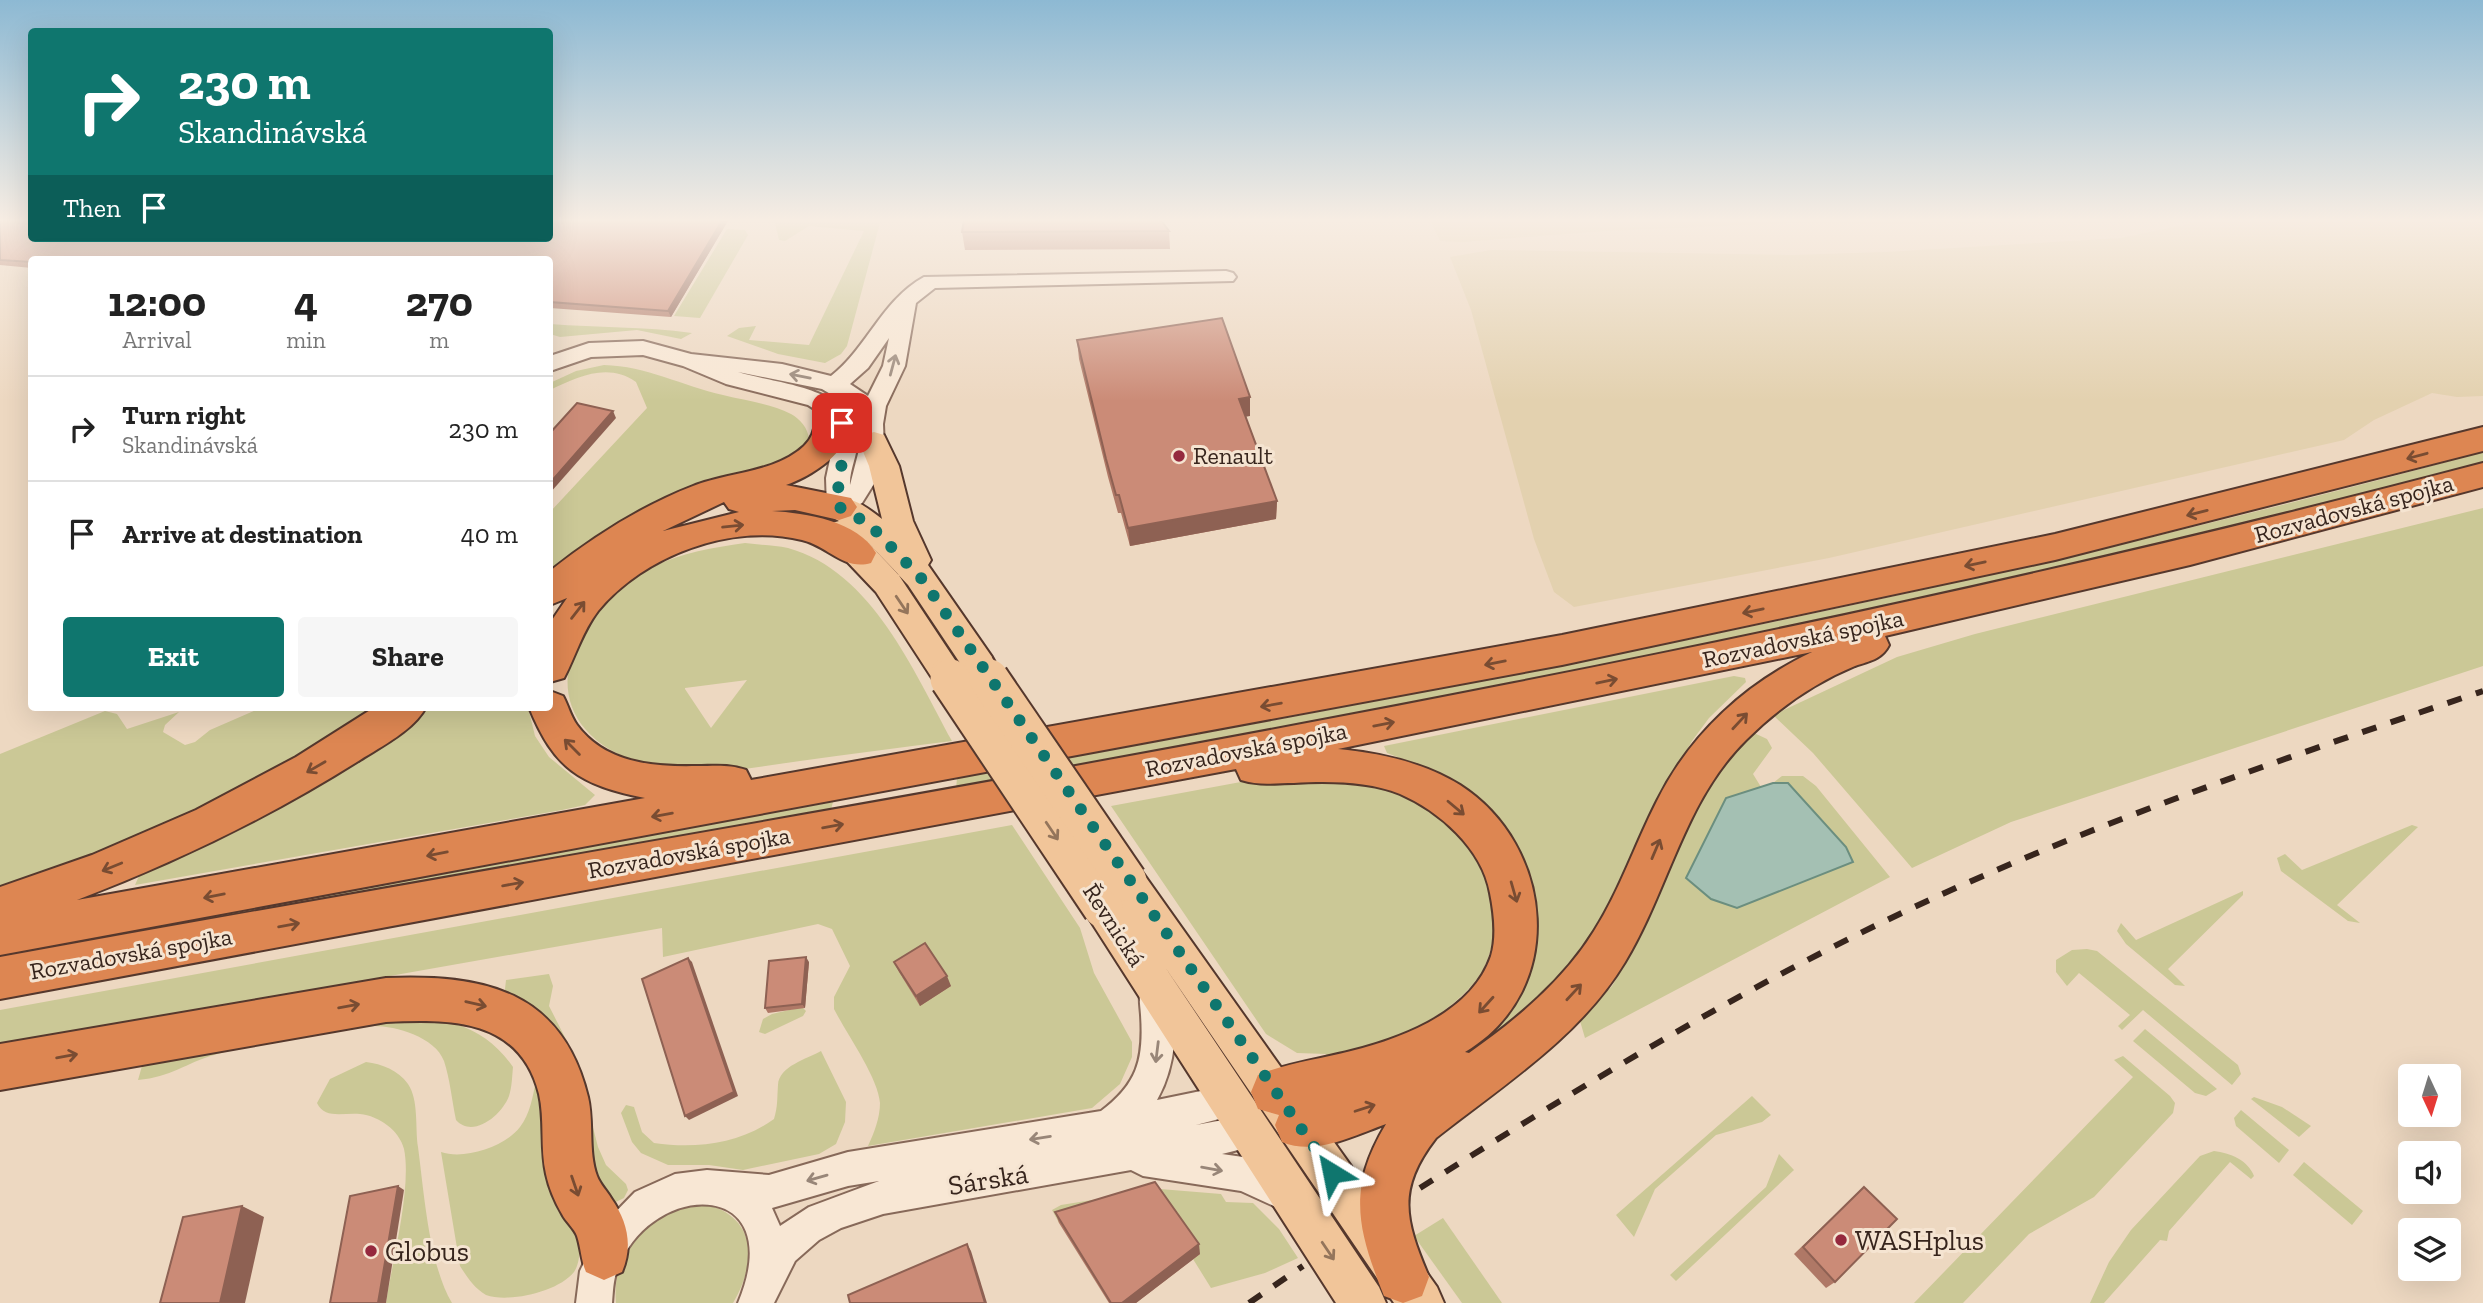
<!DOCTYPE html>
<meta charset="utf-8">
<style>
:root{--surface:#fff;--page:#f6f6f6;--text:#222;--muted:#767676;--line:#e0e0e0;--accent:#0f766e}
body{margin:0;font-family:"Zilla Slab",serif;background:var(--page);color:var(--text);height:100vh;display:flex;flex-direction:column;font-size:26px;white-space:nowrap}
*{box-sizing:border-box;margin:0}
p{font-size:23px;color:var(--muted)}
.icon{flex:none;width:38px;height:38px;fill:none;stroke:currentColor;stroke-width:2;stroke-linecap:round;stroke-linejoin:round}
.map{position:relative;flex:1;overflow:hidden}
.drawer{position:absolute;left:28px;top:256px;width:525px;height:455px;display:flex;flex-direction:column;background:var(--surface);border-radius:7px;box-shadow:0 7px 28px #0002}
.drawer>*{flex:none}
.banner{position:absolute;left:28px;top:28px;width:525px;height:214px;border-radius:7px;box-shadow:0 7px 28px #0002;background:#0f766e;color:#fff;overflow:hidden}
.needle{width:46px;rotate:176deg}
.controls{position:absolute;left:2398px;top:1064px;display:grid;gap:14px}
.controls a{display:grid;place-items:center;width:63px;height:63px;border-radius:7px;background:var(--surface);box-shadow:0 7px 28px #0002;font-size:35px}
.pin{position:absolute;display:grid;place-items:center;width:60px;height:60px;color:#fff;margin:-30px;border-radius:14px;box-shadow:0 4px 10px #0006}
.me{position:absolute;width:77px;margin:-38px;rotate:325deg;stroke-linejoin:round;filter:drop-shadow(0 0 5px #0008)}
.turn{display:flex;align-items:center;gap:24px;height:147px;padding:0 35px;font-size:32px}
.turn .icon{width:91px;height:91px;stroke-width:2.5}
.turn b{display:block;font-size:49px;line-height:60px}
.then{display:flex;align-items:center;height:66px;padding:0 35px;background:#0003;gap:14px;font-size:26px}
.eta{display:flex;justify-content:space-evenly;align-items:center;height:119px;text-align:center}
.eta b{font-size:42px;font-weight:700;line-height:49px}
.action{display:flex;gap:14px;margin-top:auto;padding:14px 35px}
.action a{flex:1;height:80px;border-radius:7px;background:var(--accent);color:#fff;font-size:28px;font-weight:700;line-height:80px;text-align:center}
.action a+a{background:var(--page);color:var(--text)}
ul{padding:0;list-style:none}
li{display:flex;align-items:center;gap:21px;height:105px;padding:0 35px;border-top:2px solid var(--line)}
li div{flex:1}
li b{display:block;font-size:26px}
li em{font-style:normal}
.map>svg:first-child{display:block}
</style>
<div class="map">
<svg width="2483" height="1303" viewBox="0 0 2483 1303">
<rect width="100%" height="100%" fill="#edd8c1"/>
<g fill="#e3d1af">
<polygon points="1430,219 2024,219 1967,224 1936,220 1916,224 1790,223 1605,231 1463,242 1440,241"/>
<polygon points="2212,219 2483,219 2483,396 2457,397 2432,393 2374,420 2344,440 1829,558 1574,607 1554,592 1534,539 1471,310 1450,257 1491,250 1793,255 1886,252 2121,238"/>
</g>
<g fill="#cbc896" fill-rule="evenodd">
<polygon points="774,219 881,219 847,346 841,354 825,363 778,354 727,336 739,328 756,326 749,340 809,345 864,231 809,226 785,241 779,240"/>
<polygon points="727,229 745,230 748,235 700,318 674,316"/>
<path d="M550 324C598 328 643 326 692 333L681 339 637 330 560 337 550 334Z"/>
<path d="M604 365C646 366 683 386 723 395 746 401 770 403 791 414 800 419 808 428 809 439 799 462 768 463 745 471 675 494 608 532 550 575V512L647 408 636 382C608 362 577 377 550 390V383L576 371Z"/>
<path d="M2483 452V462C1981 601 1468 693 956 789L957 778C1469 686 1981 590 2483 452Z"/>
<polygon points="2483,508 2483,666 2011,822 1912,868 1813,753 1773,715 1897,657 1975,634"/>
<path d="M745 543C759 545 774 545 788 548 872 571 914 672 952 741 902 747 851 754 800 761 748 768 698 780 647 765 523 729 559 615 653 567 682 552 713 548 745 543ZM747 680 711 728 685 689V688Z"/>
<polygon points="1734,676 1745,678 1746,682 1709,718 1692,741 1672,776 1601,926 1555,986 1490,1041 1459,1060 1393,1080 1512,1004 1534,959 1538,933 1532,883 1513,843 1423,767 1387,753 1384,746"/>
<polygon points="263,707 387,707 304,764 0,896 0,754 105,711 117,714 127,729 179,712 165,725 163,732 185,745 195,742 210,730"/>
<path d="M425 707H528L535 736 549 757 595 795 585 805 562 810 135 885 139 876C243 833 333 770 425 707Z"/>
<polygon points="1754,733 1767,739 1772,748 1753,774 1761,787 1726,798 1852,862 1846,847 1788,783 1773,783 1782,776 1803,776 1816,786 1890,877 1585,1038 1580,1021 1612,986 1634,949 1708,783 1733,743"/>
<path d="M1257 779C1286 780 1336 775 1363 782 1428 799 1501 851 1495 926 1493 947 1487 968 1473 984 1436 1027 1380 1044 1330 1062L1326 1054 1297 1053 1266 1034 1111 806Z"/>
<polygon points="833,802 830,813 0,963 0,951"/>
<path d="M1012 825 1080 928 1094 973 1132 1042V1057L1120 1084 1092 1108 868 1146C874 1133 880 1118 880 1103 878 1077 846 1033 834 1009V997L850 966 832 929 818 924 663 957 662 928 0 1045V1010Z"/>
<polygon points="2412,825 2418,827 2337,905 2360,923 2348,921 2281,871 2277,858 2285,854 2302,870"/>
<polygon points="2243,891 2243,895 2168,969 2185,986 2175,985 2126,944 2117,931 2121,923 2136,940"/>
<polygon points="2087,949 2097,951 2238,1065 2241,1074 2232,1085 2143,1010 2122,1030 2118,1026 2130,1015 2079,973 2067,986 2056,972 2056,960 2072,950"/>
<polygon points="549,974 553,986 549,1006 575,1057 598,1147 606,1165 626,1184 628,1190 624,1198 608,1206 504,998 506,980"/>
<polygon points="802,1007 806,1011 803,1016 765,1034 759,1032 763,1019 772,1014"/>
<path d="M329 1018C399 1018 469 1003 513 1067 512 1077 512 1087 509 1096 502 1115 473 1139 456 1120 452 1101 450 1079 444 1061 435 1037 396 1026 374 1026 321 1033 266 1040 214 1055 186 1063 171 1077 138 1080L144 1059Z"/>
<polygon points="2145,1029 2217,1089 2206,1096 2195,1093 2133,1041"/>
<path d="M821 1051 846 1102 845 1122 836 1144 819 1154 743 1170 709 1165H668L641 1153 632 1142 621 1113 626 1105 634 1107 642 1132 654 1143C696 1149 739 1144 774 1119 778 1106 777 1098 778 1085 779 1066 807 1059 821 1051Z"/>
<polygon points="2123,1056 2170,1096 2175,1103 2173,1113 2094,1197 2029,1234 1963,1303 1914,1303 2133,1077 2114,1060"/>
<path d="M366 1062C382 1064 398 1070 408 1084 419 1100 415 1128 418 1147 424 1192 429 1265 452 1303H386C392 1263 412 1187 404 1149 399 1130 379 1116 360 1114 345 1112 325 1120 317 1103L330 1079Z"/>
<path d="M536 1080 581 1246C579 1255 579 1265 574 1272 558 1292 509 1303 486 1295 474 1288 467 1277 460 1266L441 1152C464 1160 505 1147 520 1127 530 1114 533 1096 536 1080Z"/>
<polygon points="1752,1096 1771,1115 1762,1122 1716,1135 1655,1189 1634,1237 1616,1215"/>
<polygon points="2254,1097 2282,1107 2311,1126 2299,1137 2251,1099"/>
<polygon points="2241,1110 2289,1150 2279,1163 2236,1126 2234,1118"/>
<path d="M2214 1151C2230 1153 2248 1160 2254 1176L2251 1179 2230 1162 2169 1231 2167 1241 2160 1240 2104 1303H2090L2109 1262 2131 1230 2200 1156Z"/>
<polygon points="1779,1154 1794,1170 1676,1281 1670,1275 1766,1187"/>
<polygon points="2304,1162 2363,1211 2352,1225 2293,1175"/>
<polygon points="1160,1189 1221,1194 1226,1202 1253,1203 1279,1229 1298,1258 1265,1273 1211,1288 1193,1259 1200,1254 1157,1193 1059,1223 1052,1210 1061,1205"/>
<path d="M705 1204C757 1217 757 1263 733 1303H616C611 1246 650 1209 705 1204Z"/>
<polygon points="1443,1218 1502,1303 1462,1303 1414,1236"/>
</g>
<polygon fill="#a4c0b3" stroke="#6b8e7f" stroke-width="2" points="1773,783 1788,783 1846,847 1853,862 1737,908 1711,899 1686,878 1726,798"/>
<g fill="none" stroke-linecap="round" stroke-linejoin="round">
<defs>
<g id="minor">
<path d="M1226 271 1233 273 1236 277 1233 281 935 288 916 303 905 366 886 406 883 424 884 448 877 479 862 503 839 516 830 513 827 507 826 478 835 436 825 416 808 405 726 384 683 366 643 355 591 357 550 371V356L589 343 643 341 691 354 782 364 831 376C867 348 882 300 924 277ZM889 338 883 366 868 396 850 384 868 368ZM738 372 822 389 854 408 861 442 850 485C849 469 860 451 857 436 850 386 776 384 738 372Z"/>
<path d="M1154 978 1165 983C1181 1019 1176 1066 1157 1100L1230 1085 1242 1089 1247 1101 1242 1113 1196 1125 1250 1115 1262 1120 1267 1132 1262 1144 1222 1154 1243 1157 1299 1183 1304 1195 1299 1207 1287 1212 1241 1191 1143 1176 1131 1170 883 1214 841 1228 819 1240 795 1261 774 1303H738C791 1176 649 1179 617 1271 613 1280 613 1293 612 1303H576L580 1271 601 1227 635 1192 675 1174 707 1170 769 1175 848 1152 1101 1111C1137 1084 1144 1060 1141 1015 1140 1002 1138 994 1143 983ZM879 1181 809 1207 780 1226 772 1208 848 1186Z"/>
</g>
<g id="major">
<path d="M874 432 884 435 899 466 913 521 931 560 928 565 992 657 997 666 992 675 980 679 968 675 908 585 861 535 898 574 963 672 958 681 946 685 934 681 876 592 838 552 828 531 832 523 839 521 828 515 824 507 828 499C848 493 867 507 882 519L869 466 859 442 864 435Z"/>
<polygon points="1127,864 1140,869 1437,1287 1444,1303 1394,1303 1165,967 1379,1287 1386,1303 1336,1303 1090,920 1084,908 1090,896 1103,891 1115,895 1108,881 1114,869"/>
</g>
<g id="highway">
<path d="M834 400 846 403C868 440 816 475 786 485L851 498 857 507 851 516 839 520 795 510 772 511C806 513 858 521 876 553L871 563C844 571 828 546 802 540 732 522 643 556 598 611 582 632 576 655 564 678L550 682V623L567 598 550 605V571C593 537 641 506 693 486 728 472 775 473 804 446 818 433 813 418 822 403ZM724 502 729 509 739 512 663 531Z"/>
<path d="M2483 427V451L2055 560 1562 665 0 955V887L92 855 196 810 296 757 375 707H426C414 730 382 746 360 760 270 817 176 862 77 900L645 798C580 785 554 769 529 707H550V691L563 696C568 705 571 717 577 725 605 763 653 767 697 766 715 766 729 764 746 770L751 780 1562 635 2055 534Z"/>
<path d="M2483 463V487L2190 565 1885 636 1889 645C1882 659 1870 661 1855 666 1814 683 1777 709 1746 740 1684 801 1669 889 1625 962 1580 1037 1503 1085 1436 1138 1396 1190 1405 1220 1429 1277L1422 1296 1403 1303 1384 1296C1357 1228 1347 1190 1386 1124 1353 1136 1315 1156 1282 1142L1275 1125 1279 1115 1258 1109 1251 1092 1258 1075C1287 1063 1320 1059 1351 1051 1403 1038 1472 1012 1491 956 1497 936 1494 913 1490 893 1482 848 1439 811 1400 794 1368 781 1327 781 1294 783 1275 783 1259 786 1241 780L1236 769 0 999V957C830 806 1667 679 2483 463ZM1812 652C1745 684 1690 734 1657 801 1635 844 1620 890 1594 931 1563 981 1517 1019 1469 1053L1465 1052C1568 991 1555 846 1460 785 1423 762 1380 753 1338 749Z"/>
<path d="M386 978C483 974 562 990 588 1097 594 1122 588 1151 597 1176 600 1184 607 1191 611 1198 628 1222 633 1246 622 1272L604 1280 586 1272C581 1260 581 1248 577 1236 574 1228 566 1222 562 1214 555 1202 549 1188 546 1174 540 1148 545 1120 539 1094 520 1018 450 1019 386 1022L0 1090V1044Z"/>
</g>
</defs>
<use href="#minor" stroke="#876959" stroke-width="4"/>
<use href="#major" stroke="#55382d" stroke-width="4"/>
<use href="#highway" stroke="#55382d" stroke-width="4"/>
<use href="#minor" fill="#f8e7d4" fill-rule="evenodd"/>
<use href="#major" fill="#f1c599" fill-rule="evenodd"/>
<use href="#highway" fill="#dd8652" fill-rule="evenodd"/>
<g stroke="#37251d" stroke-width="6" stroke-dasharray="15 15" stroke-linecap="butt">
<path d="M1420 1188C1578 1088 1739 990 1908 910 2094 822 2289 757 2483 691"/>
<polyline points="1249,1303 1303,1266"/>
</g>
<defs>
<g id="major-bridge-far1">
<polyline points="980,666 990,680"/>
<polyline points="946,672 952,680"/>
</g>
<g id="major-bridge">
<polyline points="950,679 1103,908"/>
<polyline points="989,679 1127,881"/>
</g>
</defs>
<use href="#major-bridge-far1" stroke="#55382d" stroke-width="32" stroke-linecap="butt"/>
<use href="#major-bridge" stroke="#55382d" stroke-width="43" stroke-linecap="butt"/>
<use href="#major-bridge-far1" stroke="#f1c599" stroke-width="29"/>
<use href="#major-bridge" stroke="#f1c599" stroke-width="39"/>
</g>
<g fill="#af7866">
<polygon points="0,219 729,219 671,317 550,308 550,259 32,259 32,268 0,265"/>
<polygon points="1169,231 1170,249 965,250 962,232"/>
<polygon points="1077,340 1250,416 1245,416 1277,501 1276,519 1130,546 1121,513 1118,513 1108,477 1079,359"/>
<polygon points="809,962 805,1008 768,1013 765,1008"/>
<polygon points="894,962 951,986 920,1006 899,972"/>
<polygon points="1864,1187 1835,1282 1826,1288 1794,1254"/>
<polygon points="1055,1212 1200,1254 1136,1303 1109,1303 1059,1223"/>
</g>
<g fill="#8e6153">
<polygon points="723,219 729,219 671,317 668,311"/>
<polygon points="1250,397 1250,416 1239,418 1239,399"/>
<polygon points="613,411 616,418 550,493 550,483"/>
<polygon points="1277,501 1276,519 1130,546 1128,528"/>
<polygon points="806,957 809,962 805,1008 802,1004"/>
<polygon points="688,958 692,962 738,1096 689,1120 685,1116"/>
<polygon points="947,976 951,986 920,1006 916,996"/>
<polygon points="398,1186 404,1190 386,1303 378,1303"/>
<polygon points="242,1206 264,1217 245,1303 220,1303"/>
<polygon points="967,1244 971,1251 987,1303 985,1303"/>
<polygon points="1199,1244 1200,1254 1136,1303 1122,1303"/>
</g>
<g fill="#cb8b77" stroke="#8e6153" stroke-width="2">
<polygon points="0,219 32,219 32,238 550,238 550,219 723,219 668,311 550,302 550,259 32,259 32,262 0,260"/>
<polygon points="964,219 1160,219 1169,231 962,232"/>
<polygon points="1222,318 1250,397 1239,399 1277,501 1128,528 1119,495 1116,495 1106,459 1077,340"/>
<polygon points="577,403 613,411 550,483 550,433"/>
<polygon points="925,943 947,976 916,996 894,962"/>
<polygon points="806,957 802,1004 765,1008 769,961"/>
<polygon points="688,958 734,1092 685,1116 642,979"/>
<polygon points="1155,1182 1199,1244 1122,1303 1111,1303 1055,1212"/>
<polygon points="398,1186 378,1303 330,1303 350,1196"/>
<polygon points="1864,1187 1897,1219 1835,1282 1803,1247"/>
<polygon points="242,1206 220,1303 160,1303 183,1217"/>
<polygon points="967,1244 985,1303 850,1303 848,1295"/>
</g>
<defs><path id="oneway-shaft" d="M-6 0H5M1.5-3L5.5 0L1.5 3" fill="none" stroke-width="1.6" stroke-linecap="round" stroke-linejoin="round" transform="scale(1.75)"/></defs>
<g stroke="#988678">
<use href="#oneway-shaft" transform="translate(893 365) rotate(-75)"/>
<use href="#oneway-shaft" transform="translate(800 376) rotate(-169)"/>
<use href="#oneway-shaft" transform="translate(1157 1052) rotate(97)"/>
<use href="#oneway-shaft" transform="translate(1040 1138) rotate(171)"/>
<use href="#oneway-shaft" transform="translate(1212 1169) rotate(10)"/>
<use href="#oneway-shaft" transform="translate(817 1178) rotate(164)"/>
</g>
<g stroke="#794c32">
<use href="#oneway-shaft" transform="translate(2417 456) rotate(165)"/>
<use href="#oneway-shaft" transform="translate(2197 513) rotate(166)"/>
<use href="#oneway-shaft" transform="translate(733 526) rotate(-6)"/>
<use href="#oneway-shaft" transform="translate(1975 564) rotate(168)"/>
<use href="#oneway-shaft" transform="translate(578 610) rotate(-52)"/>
<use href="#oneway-shaft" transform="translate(1753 611) rotate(168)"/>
<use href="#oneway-shaft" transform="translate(1495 663) rotate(169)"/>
<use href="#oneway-shaft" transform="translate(1607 681) rotate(-12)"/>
<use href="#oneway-shaft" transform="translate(1271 705) rotate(170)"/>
<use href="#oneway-shaft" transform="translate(1740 721) rotate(-47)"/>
<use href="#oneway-shaft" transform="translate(1384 724) rotate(-11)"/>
<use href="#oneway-shaft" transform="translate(572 747) rotate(-135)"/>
<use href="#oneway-shaft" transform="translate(316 767) rotate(150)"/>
<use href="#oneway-shaft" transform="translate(1456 808) rotate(40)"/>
<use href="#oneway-shaft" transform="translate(662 815) rotate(170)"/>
<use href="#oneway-shaft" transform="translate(833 826) rotate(-10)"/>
<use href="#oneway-shaft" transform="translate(1656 849) rotate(-67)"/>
<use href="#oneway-shaft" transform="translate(437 854) rotate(169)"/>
<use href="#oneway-shaft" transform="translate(112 867) rotate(158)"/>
<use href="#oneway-shaft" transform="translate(513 884) rotate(-10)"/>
<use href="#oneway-shaft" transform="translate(1514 892) rotate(74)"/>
<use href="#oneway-shaft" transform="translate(214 896) rotate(169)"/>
<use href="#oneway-shaft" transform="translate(289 925) rotate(-10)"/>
<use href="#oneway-shaft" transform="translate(1574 992) rotate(-47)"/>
<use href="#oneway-shaft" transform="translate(476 1004) rotate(13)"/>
<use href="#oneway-shaft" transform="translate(1486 1005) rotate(132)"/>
<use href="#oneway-shaft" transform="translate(349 1006) rotate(-10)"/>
<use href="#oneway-shaft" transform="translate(67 1056) rotate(-10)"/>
<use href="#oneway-shaft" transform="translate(1365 1108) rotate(-18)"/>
<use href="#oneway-shaft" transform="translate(575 1186) rotate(71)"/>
</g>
<g stroke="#94755b">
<use href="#oneway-shaft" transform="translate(902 605) rotate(56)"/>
<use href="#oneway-shaft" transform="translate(1052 831) rotate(56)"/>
<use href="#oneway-shaft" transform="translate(1328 1251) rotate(56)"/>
</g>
<linearGradient id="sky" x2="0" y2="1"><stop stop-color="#8db9d3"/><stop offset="0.55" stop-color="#f7ede3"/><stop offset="1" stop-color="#f7ede3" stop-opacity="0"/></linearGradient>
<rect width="2483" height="401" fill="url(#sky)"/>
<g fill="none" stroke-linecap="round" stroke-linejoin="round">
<path stroke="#0f766e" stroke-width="12" stroke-dasharray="0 21.6" d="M842 423C850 452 834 477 839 507L869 524 922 579 1332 1173"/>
</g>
<g fill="#95293e" stroke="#f5e4d1" stroke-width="2.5">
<circle cx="1179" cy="456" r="7"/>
<circle cx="1841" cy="1240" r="7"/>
<circle cx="371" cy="1251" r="7"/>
</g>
<g text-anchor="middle" stroke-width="6" stroke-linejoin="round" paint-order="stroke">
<g font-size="24" fill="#37251d" stroke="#f5e4d1" text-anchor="start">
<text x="1193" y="464">Renault</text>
</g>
<g font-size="24" fill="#37251d" stroke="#f5e4d1">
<text transform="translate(2354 509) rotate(-15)" y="8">Rozvadovská spojka</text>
<text transform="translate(1803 639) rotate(-12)" y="8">Rozvadovská spojka</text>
<text transform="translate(1246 750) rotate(-11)" y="8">Rozvadovská spojka</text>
<text transform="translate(689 853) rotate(-10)" y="8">Rozvadovská spojka</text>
<text transform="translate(1114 925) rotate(57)" y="8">Řevnická</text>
<text transform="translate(131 954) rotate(-10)" y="8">Rozvadovská spojka</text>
</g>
<g font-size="28" fill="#37251d" stroke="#f5e4d1">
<text transform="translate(988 1179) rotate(-9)" y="10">Sárská</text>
</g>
<g font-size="28" fill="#37251d" stroke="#f5e4d1" text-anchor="start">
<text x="1855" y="1250">WASHplus</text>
<text x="385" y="1261">Globus</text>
</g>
</g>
</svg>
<div class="controls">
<a><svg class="needle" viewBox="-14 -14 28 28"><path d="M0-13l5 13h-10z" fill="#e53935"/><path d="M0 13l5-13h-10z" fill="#767676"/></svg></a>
<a><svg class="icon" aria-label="sound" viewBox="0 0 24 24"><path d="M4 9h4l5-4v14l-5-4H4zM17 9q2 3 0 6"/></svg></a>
<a><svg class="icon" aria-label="layers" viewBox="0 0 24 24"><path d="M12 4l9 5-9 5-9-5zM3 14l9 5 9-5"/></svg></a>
</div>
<div class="pin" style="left:842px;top:423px;background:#d93025"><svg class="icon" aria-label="arrive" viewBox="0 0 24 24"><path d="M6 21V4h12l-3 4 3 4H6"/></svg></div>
<svg class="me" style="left:1332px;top:1173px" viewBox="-20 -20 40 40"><path d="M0-17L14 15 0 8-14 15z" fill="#0f766e" stroke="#fff" stroke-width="4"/></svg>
<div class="banner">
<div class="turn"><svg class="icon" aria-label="right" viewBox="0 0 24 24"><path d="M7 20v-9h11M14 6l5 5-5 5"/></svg><div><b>230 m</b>Skandinávská</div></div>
<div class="then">Then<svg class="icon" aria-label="arrive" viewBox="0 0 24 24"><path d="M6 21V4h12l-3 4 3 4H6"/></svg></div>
</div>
<section class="drawer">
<div class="eta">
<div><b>12:00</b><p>Arrival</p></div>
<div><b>4</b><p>min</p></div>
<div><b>270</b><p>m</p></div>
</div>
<ul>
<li><svg class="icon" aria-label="right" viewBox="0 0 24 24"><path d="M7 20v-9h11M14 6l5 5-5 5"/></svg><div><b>Turn right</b><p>Skandinávská</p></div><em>230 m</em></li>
<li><svg class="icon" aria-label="arrive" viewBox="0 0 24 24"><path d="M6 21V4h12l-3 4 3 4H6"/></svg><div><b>Arrive at destination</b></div><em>40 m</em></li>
</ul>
<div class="action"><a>Exit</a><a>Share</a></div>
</section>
</div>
